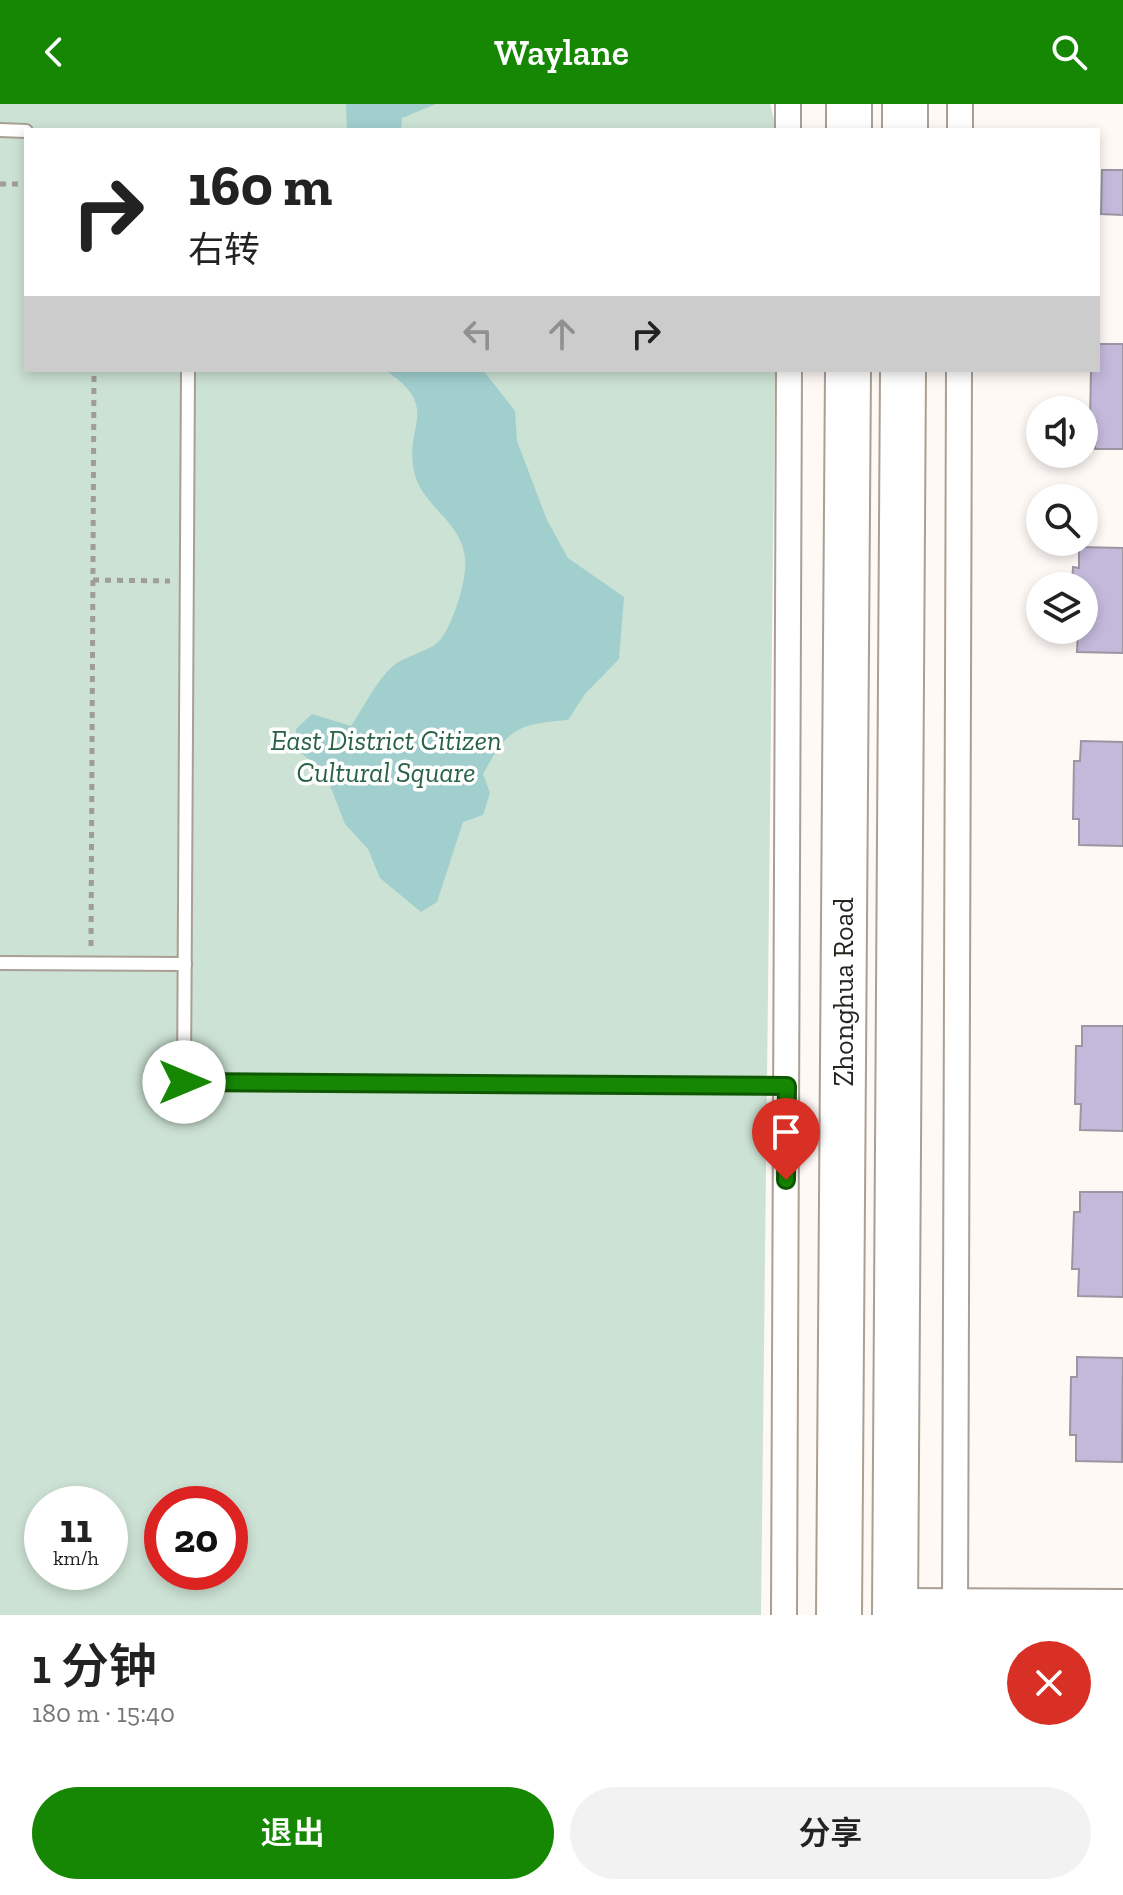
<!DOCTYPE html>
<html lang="zh">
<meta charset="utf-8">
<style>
:root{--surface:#fff;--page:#f2f2f2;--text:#222;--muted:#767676;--accent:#158703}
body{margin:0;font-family:"Zilla Slab","Noto Sans SC",serif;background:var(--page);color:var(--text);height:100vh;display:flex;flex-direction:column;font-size:30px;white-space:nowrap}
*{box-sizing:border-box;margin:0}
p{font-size:26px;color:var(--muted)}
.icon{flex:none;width:44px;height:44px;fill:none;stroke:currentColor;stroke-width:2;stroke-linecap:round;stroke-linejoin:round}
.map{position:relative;height:1511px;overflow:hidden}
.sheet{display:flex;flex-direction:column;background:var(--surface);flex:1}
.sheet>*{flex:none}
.guide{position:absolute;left:24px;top:24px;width:1076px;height:244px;border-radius:0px;box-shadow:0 4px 12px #0003;background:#fff;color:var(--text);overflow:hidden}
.fabs{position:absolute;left:1026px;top:292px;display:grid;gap:16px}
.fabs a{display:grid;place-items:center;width:72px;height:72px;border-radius:50%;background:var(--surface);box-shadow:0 4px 12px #0003;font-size:40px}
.speed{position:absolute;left:24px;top:1382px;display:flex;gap:16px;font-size:40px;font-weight:700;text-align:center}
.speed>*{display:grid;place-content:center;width:104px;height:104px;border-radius:50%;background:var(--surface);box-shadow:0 4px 12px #0003;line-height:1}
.speed small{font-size:20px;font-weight:400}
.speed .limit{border:12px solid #d22;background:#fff;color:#111}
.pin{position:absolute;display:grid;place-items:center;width:68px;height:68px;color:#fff;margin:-82px -34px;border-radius:50% 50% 50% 0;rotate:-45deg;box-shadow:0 0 8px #0007}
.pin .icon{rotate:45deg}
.me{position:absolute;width:88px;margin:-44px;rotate:90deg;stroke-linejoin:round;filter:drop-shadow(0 0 6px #0008)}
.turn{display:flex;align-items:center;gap:28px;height:168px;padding:0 32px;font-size:36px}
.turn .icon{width:104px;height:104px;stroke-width:2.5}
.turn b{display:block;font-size:56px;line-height:68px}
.lanes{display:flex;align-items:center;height:76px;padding:0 32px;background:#0003;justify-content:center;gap:40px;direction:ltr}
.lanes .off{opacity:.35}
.round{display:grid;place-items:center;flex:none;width:84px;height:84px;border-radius:42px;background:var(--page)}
.overview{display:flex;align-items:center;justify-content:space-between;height:136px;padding:0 32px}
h1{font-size:48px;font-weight:600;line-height:60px}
.primary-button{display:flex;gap:16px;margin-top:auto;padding:16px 32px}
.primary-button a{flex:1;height:92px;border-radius:48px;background:var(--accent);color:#fff;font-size:32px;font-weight:600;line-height:92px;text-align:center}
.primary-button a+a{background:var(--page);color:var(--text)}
header{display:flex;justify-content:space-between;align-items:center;height:104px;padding:0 32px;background:var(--accent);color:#fff;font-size:36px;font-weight:600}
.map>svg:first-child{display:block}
</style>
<header><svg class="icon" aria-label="back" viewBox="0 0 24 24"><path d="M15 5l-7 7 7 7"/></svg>Waylane<svg class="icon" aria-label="search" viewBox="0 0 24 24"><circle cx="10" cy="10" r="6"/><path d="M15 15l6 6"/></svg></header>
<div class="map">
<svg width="1123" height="1511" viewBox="0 0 1123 1511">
<rect width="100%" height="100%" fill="#fef9f5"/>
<path fill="#cce2d4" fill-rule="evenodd" d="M0 0H770L777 26H26V266H775L761 1511H0ZM42 1400H110V1468H42ZM162 1400H230V1468H162Z"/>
<g fill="#a0cfce">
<polygon points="346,0 436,0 402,14 401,26 347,26"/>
<path d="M385 266H483L515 307 517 337 547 416 568 454 624 493 619 555 585 590 568 616C516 620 508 625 483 670L490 689 483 711 463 718 437 798 421 808 380 774 368 745 345 720 326 671 297 645 296 625 312 610 351 622C364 603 376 577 393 562 406 551 430 548 441 535 453 520 468 473 465 454 461 416 421 402 414 367 404 320 442 304 385 266Z"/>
</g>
<g fill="#c5b9db" stroke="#9a96a2" stroke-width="2">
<polygon points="1102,66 1123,66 1123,111 1101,110"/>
<polygon points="1098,240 1123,240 1123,345 1095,345 1096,318 1090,318 1091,266 1098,266"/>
<polygon points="1079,443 1123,444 1123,549 1077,548 1078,526 1084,526 1084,482 1072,482 1073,463 1079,464"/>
<polygon points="1081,637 1123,638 1123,742 1079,741 1079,715 1073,715 1074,657 1080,657"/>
<polygon points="1082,922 1123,922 1123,1027 1080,1026 1081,1000 1075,1000 1076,942 1082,942"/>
<polygon points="1080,1088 1123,1088 1123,1193 1078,1192 1079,1165 1072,1165 1074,1108 1080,1108"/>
<polygon points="1077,1253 1123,1254 1122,1358 1076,1357 1076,1331 1070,1331 1071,1273 1077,1273"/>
</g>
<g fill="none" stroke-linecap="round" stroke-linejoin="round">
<defs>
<g id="lane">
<polyline points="0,26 26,27"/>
<polyline points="188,266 184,978 787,982"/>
<polyline points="0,859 185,860"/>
</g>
<g id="street">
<polyline points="788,0 788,26"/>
<polyline points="960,26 960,0"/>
<polyline points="784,1511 789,266"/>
<polyline points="955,1511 959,266"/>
</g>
<polyline id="secondary" points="895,1502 1123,1503"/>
<g id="highway">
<polyline points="849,26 849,0"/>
<polyline points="905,26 905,0"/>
<polyline points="839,1511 848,266"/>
<polyline points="895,1511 903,266"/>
</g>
</defs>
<use href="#lane" stroke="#aa9f95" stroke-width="16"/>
<use href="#street" stroke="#aa9f95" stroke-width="28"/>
<use href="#secondary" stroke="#aa9f95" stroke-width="38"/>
<use href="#highway" stroke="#aa9f95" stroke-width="48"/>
<g stroke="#a09c98" stroke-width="5" stroke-dasharray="6 6" stroke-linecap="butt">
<polyline points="0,80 26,80"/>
<polyline points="93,476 170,477"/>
<polyline points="91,842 94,266"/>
</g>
<use href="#lane" stroke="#fff" stroke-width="12"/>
<use href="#street" stroke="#fff" stroke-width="24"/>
<use href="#secondary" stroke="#fff" stroke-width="34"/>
<use href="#highway" stroke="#fff" stroke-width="44"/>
</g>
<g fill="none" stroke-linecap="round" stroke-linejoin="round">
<defs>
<polyline id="route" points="184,978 787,982 786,1076"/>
</defs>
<use href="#route" stroke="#0e5802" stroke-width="20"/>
<use href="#route" stroke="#158703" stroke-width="14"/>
</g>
<g text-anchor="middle" stroke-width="7" stroke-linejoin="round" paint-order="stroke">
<g font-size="28" font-style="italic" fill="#286244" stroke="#fff">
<text x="386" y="646">East District Citizen<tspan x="386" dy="32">Cultural Square</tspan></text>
</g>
<g font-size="28" fill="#27231f" stroke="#fff">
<text transform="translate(843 888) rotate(-90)" y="10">Zhonghua Road</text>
</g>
</g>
</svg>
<div class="fabs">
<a><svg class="icon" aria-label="sound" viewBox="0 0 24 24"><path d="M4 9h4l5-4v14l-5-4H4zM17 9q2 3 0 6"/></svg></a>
<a><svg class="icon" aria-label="search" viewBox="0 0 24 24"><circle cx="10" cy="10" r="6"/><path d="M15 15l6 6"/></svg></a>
<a><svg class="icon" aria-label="layers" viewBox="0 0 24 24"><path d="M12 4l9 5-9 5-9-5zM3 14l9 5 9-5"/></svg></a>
</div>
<div class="speed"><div>11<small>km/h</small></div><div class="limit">20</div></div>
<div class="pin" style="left:786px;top:1076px;background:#d93025"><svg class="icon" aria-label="arrive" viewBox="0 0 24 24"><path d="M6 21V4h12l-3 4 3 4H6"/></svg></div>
<svg class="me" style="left:184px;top:978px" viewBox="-20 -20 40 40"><circle r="19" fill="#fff"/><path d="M0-13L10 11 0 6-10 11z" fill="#158703"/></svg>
<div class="guide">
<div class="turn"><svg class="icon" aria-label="right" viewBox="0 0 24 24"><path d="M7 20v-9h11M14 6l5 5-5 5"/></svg><div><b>160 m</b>右转</div></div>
<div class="lanes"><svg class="icon off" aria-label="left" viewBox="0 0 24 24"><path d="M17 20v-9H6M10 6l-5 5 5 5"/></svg><svg class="icon off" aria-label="ahead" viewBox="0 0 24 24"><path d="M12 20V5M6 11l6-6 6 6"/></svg><svg class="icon" aria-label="right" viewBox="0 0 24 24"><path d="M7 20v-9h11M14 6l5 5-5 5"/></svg></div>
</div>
</div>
<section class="sheet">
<div class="overview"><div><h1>1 分钟</h1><p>180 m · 15:40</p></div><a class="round" style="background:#d93025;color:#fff"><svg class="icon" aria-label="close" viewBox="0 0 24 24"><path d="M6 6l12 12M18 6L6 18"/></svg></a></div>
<div class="primary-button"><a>退出</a><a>分享</a></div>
</section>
